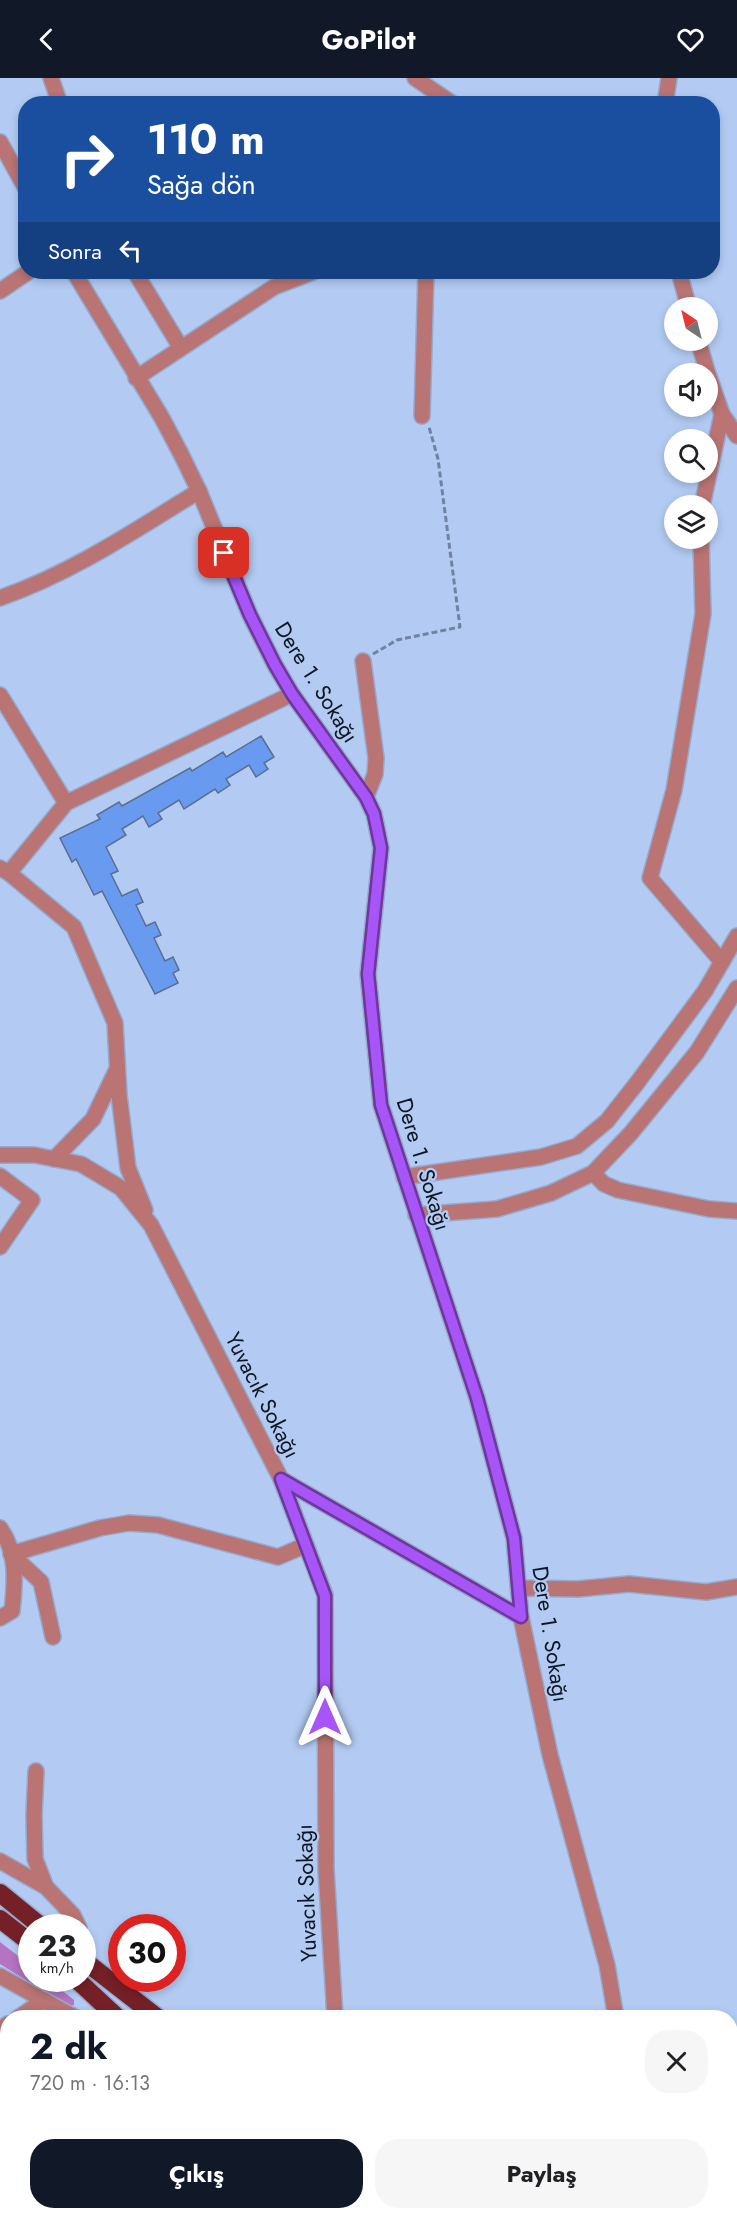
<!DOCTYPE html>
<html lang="tr">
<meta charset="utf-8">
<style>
:root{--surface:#fff;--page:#f6f6f6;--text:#202124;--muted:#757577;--accent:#111827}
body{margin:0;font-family:Jost,sans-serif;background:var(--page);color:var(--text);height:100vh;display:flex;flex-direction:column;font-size:22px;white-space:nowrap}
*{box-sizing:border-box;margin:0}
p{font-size:20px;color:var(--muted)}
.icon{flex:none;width:33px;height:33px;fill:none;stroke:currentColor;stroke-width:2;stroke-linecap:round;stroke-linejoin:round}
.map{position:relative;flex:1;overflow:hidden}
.side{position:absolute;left:0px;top:1932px;width:738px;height:210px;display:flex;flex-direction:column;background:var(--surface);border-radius:24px 24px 0 0;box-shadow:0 3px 9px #0003}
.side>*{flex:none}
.top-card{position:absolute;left:18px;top:18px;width:702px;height:183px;border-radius:24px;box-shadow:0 3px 9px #0003;background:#1a4fa0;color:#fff;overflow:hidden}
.needle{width:39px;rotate:325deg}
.controls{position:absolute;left:664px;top:219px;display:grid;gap:12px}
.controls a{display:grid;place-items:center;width:54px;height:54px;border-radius:50%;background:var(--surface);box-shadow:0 3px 9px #0003;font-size:30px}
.speed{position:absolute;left:18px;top:1836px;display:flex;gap:12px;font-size:30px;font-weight:700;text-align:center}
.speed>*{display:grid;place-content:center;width:78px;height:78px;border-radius:50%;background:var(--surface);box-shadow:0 3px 9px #0003;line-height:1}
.speed small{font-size:15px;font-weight:400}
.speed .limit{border:9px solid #d22;background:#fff;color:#111}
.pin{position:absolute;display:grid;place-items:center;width:51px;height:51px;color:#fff;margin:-26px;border-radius:12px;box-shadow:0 3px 9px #0006}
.me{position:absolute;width:66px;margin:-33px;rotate:0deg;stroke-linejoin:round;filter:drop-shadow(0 0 4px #0008)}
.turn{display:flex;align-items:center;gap:21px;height:126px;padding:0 30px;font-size:27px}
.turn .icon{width:78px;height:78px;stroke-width:2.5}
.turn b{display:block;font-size:42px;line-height:51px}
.then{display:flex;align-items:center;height:57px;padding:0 30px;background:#0003;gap:12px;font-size:22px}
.round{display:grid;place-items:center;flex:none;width:63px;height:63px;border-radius:24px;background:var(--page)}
.head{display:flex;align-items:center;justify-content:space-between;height:102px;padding:0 30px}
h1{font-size:36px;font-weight:700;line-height:45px;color:var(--accent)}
.cta{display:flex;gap:12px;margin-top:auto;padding:12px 30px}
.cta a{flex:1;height:69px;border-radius:24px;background:var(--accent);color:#fff;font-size:24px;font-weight:700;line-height:69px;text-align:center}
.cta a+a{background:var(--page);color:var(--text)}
header{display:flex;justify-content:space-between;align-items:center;height:78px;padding:0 30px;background:var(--accent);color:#fff;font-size:27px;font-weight:700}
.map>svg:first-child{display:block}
</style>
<header><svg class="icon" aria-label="back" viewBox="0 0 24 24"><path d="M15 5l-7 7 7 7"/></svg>GoPilot<svg class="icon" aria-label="heart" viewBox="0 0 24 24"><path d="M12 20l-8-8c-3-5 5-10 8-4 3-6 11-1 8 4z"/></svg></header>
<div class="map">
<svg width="737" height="2142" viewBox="0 0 737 2142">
<rect width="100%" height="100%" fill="#b3cbf3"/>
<polygon fill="#b573c3" points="0,1864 31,1888 32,1900 47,1901 74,1922 74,1927 68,1928 0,1886"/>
<polygon fill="#689aef" stroke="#596e91" stroke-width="1.5" points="261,658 274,679 264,685 268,691 256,699 249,687 226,701 230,707 218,715 215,711 184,731 179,722 158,735 162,741 149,749 143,738 122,751 126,757 106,769 118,793 111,796 122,818 137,811 143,824 136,827 146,848 155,844 161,857 154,860 165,883 173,879 179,892 173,895 178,905 155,916 102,813 94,817 76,781 72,784 60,760 100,741 97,737 119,724 122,728 190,690 192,693 223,674 226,679"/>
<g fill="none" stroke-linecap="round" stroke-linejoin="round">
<polyline stroke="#92a7ca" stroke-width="15" stroke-dasharray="15 8" stroke-linecap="butt" points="645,2134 646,2142"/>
<defs>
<g id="minor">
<polyline points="51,0 60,26"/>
<polyline points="415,0 453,26"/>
<polyline points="665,26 669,0"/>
<polyline points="0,64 26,111"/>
<polyline points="74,194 162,340 181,376 199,413 250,537 275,587 292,616 366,719 374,736 381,770 368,896 381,1027 477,1320 514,1460 521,1539 550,1677 607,1887 616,1940"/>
<polyline points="135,194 181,270"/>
<polyline points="679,194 689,230"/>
<polyline points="0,213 28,194"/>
<polyline points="698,262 708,296"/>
<polyline points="708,296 722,336 737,358"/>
<polyline points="136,300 274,209 313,194"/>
<polyline points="422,338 426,194"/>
<polyline points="702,428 722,336"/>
<polyline points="701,460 703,536 674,712 650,800 722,884"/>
<path d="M0 520C72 495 134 453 199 413"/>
<polyline points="363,583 376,680 375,696 366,719"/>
<polyline points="0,617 66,725"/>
<polyline points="0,790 9,795 74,849 115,945 119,1017 128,1090 145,1132"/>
<polyline points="9,795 66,725 292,616"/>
<polyline points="0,1077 34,1077 81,1086 121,1110 151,1147 281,1401 325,1517 326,1791 335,1940"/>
<polyline points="54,1081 93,1041 117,991"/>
<polyline points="593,1095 604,1106 618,1112 709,1131 737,1133"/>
<polyline points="0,1098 32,1122 0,1169"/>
<polyline points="404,1099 541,1079 577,1068 607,1043 637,1005 705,913 737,858"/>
<polyline points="416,1137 497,1131 551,1115 593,1095 631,1055 697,974 737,910"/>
<polyline points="281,1401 521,1539"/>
<path d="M0 1450C18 1475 15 1505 12 1533L0 1540"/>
<polyline points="11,1476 100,1450 129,1445 158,1447 278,1479 306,1467"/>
<polyline points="11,1476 41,1504 53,1559"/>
<polyline points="519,1510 578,1511 629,1506 706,1514 737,1509"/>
<polyline points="36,1693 34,1737 35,1781 46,1809"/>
<polyline points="0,1783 46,1809 73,1837 79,1850"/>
<polyline points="0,1898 76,1940"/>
<polyline points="18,1940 44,1922"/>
<polyline points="0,1951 8,1946"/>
<polyline points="0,2092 8,2091"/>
<polyline points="178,2134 181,2142"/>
<polyline points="208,2134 209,2142"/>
<polyline points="67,2142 81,2134"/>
<polyline points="234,2142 236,2134"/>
<polyline points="260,2142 265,2134"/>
</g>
<g id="highway">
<polyline points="0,1815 43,1850"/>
<polyline points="0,1841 32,1866"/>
<polyline points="82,1881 158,1940"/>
<polyline points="75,1900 118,1940"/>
<polyline points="730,2131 737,2131"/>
<polyline points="510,2134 553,2142"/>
<polyline points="294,2142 305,2134"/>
</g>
</defs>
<use href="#minor" stroke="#95aace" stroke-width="18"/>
<use href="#highway" stroke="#95aace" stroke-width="21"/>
<polyline stroke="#7082a0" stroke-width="3" stroke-dasharray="6 3" stroke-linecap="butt" points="373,576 397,562 460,549 438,381 429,349"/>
<use href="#minor" stroke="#b97473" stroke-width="15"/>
<use href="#highway" stroke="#752027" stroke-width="18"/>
</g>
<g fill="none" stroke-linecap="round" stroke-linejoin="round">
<defs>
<polyline id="route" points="224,475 250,537 275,587 292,616 366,719 374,736 381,770 368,896 381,1027 477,1320 514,1460 521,1539 281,1401 325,1518 325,1639"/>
</defs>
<use href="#route" stroke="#6d37a1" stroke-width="15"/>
<use href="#route" stroke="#a855f7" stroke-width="10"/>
</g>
<g text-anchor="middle" stroke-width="4.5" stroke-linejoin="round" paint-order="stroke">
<g font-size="22" fill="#0e1624" stroke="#b3cbf3">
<text transform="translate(317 604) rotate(58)" y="8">Dere 1. Sokağı</text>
<text transform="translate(424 1086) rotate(73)" y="8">Dere 1. Sokağı</text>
<text transform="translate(263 1317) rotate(63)" y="8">Yuvacık Sokağı</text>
<text transform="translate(551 1556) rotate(81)" y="8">Dere 1. Sokağı</text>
<text transform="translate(306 1815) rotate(-92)" y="8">Yuvacık Sokağı</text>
</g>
</g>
</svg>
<div class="controls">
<a><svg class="needle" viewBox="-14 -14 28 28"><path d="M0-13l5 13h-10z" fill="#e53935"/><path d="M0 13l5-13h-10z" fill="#757577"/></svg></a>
<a><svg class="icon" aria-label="sound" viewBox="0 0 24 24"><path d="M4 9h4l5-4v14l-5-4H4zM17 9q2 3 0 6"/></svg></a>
<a><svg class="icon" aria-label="search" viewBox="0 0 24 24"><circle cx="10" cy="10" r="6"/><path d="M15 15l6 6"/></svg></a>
<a><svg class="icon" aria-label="layers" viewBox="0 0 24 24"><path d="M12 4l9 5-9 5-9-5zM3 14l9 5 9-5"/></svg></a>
</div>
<div class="speed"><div>23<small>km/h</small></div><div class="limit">30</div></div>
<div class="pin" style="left:224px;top:475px;background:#d93025"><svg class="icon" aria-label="arrive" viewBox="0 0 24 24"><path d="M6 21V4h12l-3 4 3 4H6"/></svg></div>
<svg class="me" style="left:325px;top:1639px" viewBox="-20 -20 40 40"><path d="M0-17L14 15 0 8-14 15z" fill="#a855f7" stroke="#fff" stroke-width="4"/></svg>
<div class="top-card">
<div class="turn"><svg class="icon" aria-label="right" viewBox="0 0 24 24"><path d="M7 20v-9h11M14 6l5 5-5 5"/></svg><div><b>110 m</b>Sağa dön</div></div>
<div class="then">Sonra<svg class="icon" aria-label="left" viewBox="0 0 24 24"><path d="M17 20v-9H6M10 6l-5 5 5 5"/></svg></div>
</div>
<section class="side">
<div class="head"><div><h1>2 dk</h1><p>720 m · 16:13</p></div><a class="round"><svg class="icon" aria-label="close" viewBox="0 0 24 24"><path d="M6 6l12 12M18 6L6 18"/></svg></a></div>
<div class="cta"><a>Çıkış</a><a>Paylaş</a></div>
</section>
</div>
